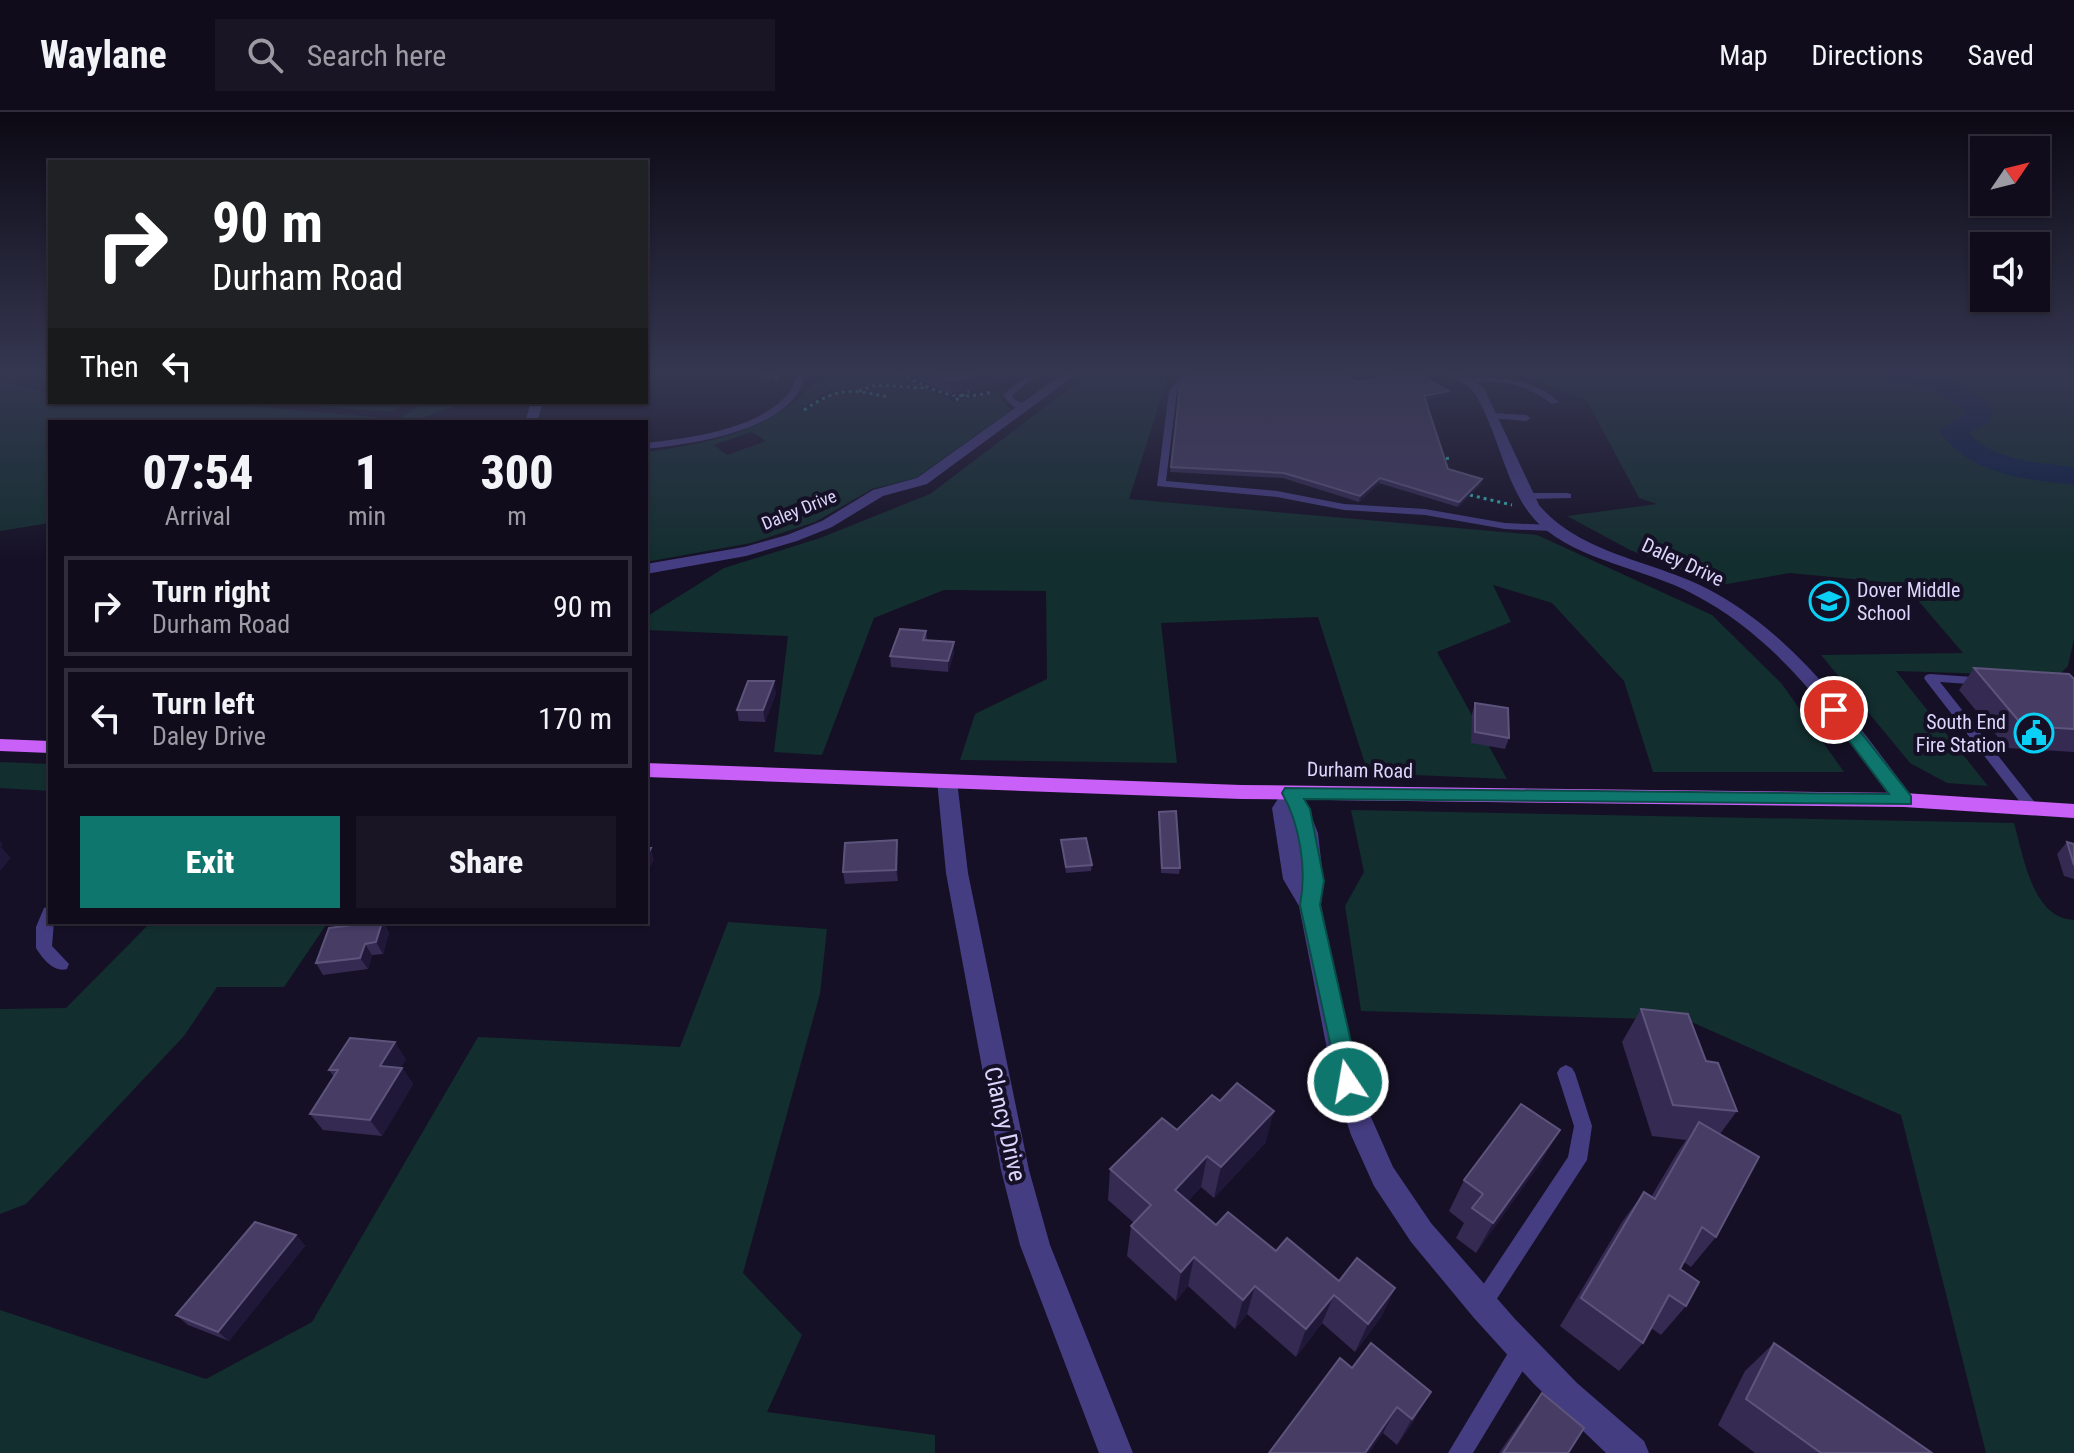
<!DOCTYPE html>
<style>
:root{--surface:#100c1c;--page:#191525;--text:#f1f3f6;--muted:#9c9ba3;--line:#302c3b;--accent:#0f766e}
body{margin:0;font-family:"Roboto Condensed",sans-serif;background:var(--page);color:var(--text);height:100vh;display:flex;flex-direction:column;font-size:30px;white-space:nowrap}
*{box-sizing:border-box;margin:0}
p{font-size:26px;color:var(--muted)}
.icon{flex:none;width:44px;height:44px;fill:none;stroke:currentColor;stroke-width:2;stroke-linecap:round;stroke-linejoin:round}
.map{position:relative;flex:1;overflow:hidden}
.sheet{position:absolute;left:48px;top:308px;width:600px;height:504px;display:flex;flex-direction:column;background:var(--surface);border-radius:0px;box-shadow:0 2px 6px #0004,0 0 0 2px var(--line)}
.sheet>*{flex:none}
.hud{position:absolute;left:48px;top:48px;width:600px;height:244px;border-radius:0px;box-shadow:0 2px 6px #0004,0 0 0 2px var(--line);background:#202124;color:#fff;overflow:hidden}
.needle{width:52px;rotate:55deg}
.fabs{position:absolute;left:1970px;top:24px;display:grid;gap:16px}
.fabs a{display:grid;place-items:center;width:80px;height:80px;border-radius:0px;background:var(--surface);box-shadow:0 2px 6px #0004,0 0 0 2px var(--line);font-size:40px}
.pin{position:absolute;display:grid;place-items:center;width:68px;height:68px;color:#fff;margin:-34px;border:4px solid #fff;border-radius:50%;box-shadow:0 2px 8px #0007}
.me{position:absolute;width:88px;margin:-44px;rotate:348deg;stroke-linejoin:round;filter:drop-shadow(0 0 6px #0008)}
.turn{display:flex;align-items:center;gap:28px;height:168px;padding:0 32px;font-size:36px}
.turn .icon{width:104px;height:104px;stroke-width:2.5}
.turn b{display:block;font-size:56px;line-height:68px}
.then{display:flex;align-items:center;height:76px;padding:0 32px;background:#0003;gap:16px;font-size:30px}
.eta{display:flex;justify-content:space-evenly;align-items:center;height:136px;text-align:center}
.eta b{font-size:48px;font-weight:800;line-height:56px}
.button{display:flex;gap:16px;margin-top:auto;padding:16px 32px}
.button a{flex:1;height:92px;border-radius:0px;background:var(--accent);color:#fff;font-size:32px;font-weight:800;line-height:92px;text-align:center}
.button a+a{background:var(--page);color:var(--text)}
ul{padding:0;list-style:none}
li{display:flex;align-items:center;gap:24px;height:100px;margin:0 16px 12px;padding:0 16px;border:4px solid var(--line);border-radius:0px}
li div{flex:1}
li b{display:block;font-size:30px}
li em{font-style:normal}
header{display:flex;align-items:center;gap:48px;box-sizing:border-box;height:112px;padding:0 40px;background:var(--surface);border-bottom:2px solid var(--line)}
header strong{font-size:38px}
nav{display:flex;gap:44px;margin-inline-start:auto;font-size:28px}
.search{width:560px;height:72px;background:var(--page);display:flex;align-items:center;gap:20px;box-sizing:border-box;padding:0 28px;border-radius:0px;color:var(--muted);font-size:30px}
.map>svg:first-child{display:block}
</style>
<header>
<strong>Waylane</strong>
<div class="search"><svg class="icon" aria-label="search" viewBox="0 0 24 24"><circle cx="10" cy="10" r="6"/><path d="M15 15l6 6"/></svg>Search here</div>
<nav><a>Map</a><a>Directions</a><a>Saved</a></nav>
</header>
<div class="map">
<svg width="2074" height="1341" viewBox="0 0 2074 1341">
<rect width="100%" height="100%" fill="#151025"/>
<g fill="#132e2f" fill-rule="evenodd">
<path d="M898 261 923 275 880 272 859 278H830L801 297 806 298 833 279 847 277 891 284 862 278 880 273 926 276 954 289 1000 279V286L1011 298 916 366 872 377 815 410 751 431 646 450V340C706 331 765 321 809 277 815 271 821 269 824 261ZM752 320 766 329 727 343 714 333Z"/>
<polygon points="1090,261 1169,261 1129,387 1537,423 1712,503 1782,572 1844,660 1653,660 1624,569 1552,491 1493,473 1511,510 1437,540 1507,667 1368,661 1318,505 1161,511 1177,651 960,648 975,602 1047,567 1046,479 944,478 874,506 822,643 774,640 788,524 646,518 646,505 724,456 820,426 930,382"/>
<polygon points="2074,261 2074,527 2068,554 2058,564 1896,559 1988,674 1947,671 1910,651 1821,543 1963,541 1904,472 1790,461 1721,473 1630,438 1567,404 1657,392 1639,386 1587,289 1519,262"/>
<polygon points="0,268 43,280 50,278 50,290 248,290 249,294 398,307 426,290 465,290 412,310 50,310 50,411 0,419"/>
<polygon points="266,290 406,290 392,300"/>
<polygon points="0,650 50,652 50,679 0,676"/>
<path d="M1351 698 2014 711C2023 742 2032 807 2074 808V1341H1986L1901 1003 1687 908 1361 899 1345 794 1364 760Z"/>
<polygon points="151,810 328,810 284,875 217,875 184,924 26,1092 0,1102 0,897 66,896"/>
<polygon points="728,810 827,817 820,882 743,1161 802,1223 767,1300 935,1323 935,1341 0,1341 0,1198 206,1267 312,1210 478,925 680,935"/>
</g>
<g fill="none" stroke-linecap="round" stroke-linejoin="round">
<path fill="#0e2046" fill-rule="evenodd" d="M1882 261C1924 261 1967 262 1993 300L1989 311 1969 321C1994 349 2039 351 2074 355V373C2025 367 1968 363 1939 318L1966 301C1945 278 1914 274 1885 266Z"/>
<g stroke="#34b2b2" stroke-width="3" stroke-dasharray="3 4" stroke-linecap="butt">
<path d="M901 261C932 279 955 290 991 280"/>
<polyline points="761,264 780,265"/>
<polyline points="1268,268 1297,261"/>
<polyline points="859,279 875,273 924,276"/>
<polyline points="956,288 969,279"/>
<path d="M804 298C838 275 850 277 889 285"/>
<polyline points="1439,347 1453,346"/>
<polyline points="1470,383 1512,393"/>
</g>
<g fill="#443d82" fill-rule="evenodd">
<path d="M798 261H806C804 267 802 274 799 279 774 321 690 332 646 337V331C689 326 763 317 790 279 793 274 795 267 798 261Z"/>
<path d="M1031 261H1041L1012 283 1014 287 1027 294V298C1016 299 1008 291 1003 282Z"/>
<polygon points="1184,261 1193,261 1177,279 1166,369 1277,379 1344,392 1425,397 1505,411 1552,413 1557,416 1552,419 1505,417 1425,403 1344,398 1277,385 1157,374 1169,279"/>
<path d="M1481 265C1509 265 1538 270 1559 290L1552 292C1533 278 1514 270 1490 270 1481 270 1473 272 1465 269Z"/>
<polygon points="1493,301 1526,303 1531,306 1526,309 1490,306 1489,304"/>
<polygon points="1567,381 1571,382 1571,386 1527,387 1522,384 1527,381"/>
<polygon points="1930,562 1987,566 1989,569 1987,572 1983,573 1940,570 2037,693 2039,696 2037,699 2027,699 1926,569 1924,566 1926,563"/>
<path d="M50 794V810H54L52 834 69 852 67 857C54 861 42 846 36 836V815L44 796Z"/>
<polygon points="1566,953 1572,956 1575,961 1592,1014 1587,1048 1489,1199 1482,1203 1475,1199 1471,1192 1475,1185 1568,1045 1574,1014 1557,961 1560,956"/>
<polygon points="1522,1228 1530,1231 1533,1239 1530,1247 1473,1341 1448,1341 1514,1231"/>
</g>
<g fill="#443d82" fill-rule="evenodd">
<polygon points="1064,261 1078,261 927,372 883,384 832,415 797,429 746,444 646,462 646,452 744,435 787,423 822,409 873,378 917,366"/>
<path d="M1446 261H1463L1484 276 1539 393C1583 445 1661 449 1717 482 1801 530 1854 608 1911 683L1914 688 1911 693H1897C1838 613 1784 529 1693 482 1645 456 1580 450 1539 412 1505 379 1500 322 1475 282 1469 272 1456 269 1446 261Z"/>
<polygon points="531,290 543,290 537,310 525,310"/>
<polygon points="947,662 957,669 968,761 1029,1058 1050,1133 1133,1341 1099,1341 1020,1133 1001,1058 946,761 937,669"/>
<polygon points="1292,674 1302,681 1318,721 1323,765 1321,793 1351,939 1367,996 1393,1055 1431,1111 1515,1207 1577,1271 1644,1329 1649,1341 1606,1341 1534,1272 1474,1206 1411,1130 1374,1074 1351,1023 1333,968 1299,794 1283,767 1272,696 1285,676"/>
</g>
<g fill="#c961f8" fill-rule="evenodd">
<polygon points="0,627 50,629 50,641 0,639"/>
<polygon points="646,651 1241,673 1904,681 2074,692 2074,706 1904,695 1241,687 646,665"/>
</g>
</g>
<g fill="#342a52">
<polygon points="910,262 1018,262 1018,264 952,283"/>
<polygon points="1205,262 1262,262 1271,267 1357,270 1447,283 1425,288 1448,357 1482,367 1481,372 1458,395 1379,371 1359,390 1283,366 1170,360 1180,276"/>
<polygon points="926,519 927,528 954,530 954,541 948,560 891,555 890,544"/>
<polygon points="1974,556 2074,567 2074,640 2007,636 1959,578"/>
<polygon points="776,581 765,610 739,609 737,598"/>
<polygon points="1475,591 1509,626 1505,637 1471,631 1472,602"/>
<polygon points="1159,700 1180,756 1179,762 1161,761"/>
<polygon points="1061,728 1092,753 1091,759 1066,761"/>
<polygon points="2067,730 2074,732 2074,767 2064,764 2057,742"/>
<polygon points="898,740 898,769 845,772 843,760"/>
<polygon points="377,810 383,810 389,821 383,842 372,843 368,857 323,863 316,851"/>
<polygon points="1641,897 1706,949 1737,999 1720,1022 1716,1125 1691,1155 1684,1150 1680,1157 1686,1194 1661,1223 1651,1216 1643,1231 1619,1259 1560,1214 1622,1110 1644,1080 1651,1085 1677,1041 1686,1028 1652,1024 1622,930"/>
<polygon points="406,947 401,955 402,956 413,972 382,1024 323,1018 310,1002 334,965 329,958"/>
<polygon points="1177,1018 1266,1030 1214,1086 1201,1075 1188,1089 1216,1113 1276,1139 1339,1169 1395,1176 1381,1205 1355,1240 1322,1211 1296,1245 1247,1202 1235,1217 1188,1174 1176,1189 1127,1144 1131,1114 1134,1111 1108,1088 1110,1057"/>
<polygon points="1542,1049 1476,1141 1456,1126 1464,1111 1449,1099 1464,1068"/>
<polygon points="296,1123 305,1134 229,1229 188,1213 176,1203"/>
<polygon points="1774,1231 1932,1341 1755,1341 1718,1313 1745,1259"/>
<polygon points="1340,1246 1415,1307 1397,1333 1383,1321"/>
<polygon points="1542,1281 1568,1341 1499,1341 1522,1308"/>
</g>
<g fill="#201838">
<polygon points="980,262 1018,262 1018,264 952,283 951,269"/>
<polygon points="1448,279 1447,283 1422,288 1424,284"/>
<polygon points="1380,366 1379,371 1359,390 1360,384"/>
<polygon points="1482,367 1481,372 1458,395 1459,390"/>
<polygon points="954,530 954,541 948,560 948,549"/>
<polygon points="774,569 776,581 765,610 763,598"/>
<polygon points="897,728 898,740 898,769 896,758"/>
<polygon points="0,729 3,732 1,735 11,746 0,759"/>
<polygon points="651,736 654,748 646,763 646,745"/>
<polygon points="382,810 389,821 383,842 376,830"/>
<polygon points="365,832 372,843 368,857 360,846"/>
<polygon points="395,930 406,947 392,970 380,954"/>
<polygon points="402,956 413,972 382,1024 370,1008"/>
<polygon points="1274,999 1266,1030 1214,1086 1221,1055"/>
<polygon points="1560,1018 1542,1049 1476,1141 1493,1111"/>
<polygon points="1207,1044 1201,1075 1170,1108 1175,1078"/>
<polygon points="296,1123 305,1134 229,1229 218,1220"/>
<polygon points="1194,1145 1188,1174 1176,1189 1181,1160"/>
<polygon points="1255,1174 1247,1202 1235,1217 1243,1188"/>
<polygon points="1395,1176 1381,1205 1355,1240 1368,1212"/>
<polygon points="1334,1183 1322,1211 1296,1245 1306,1217"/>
<polygon points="1431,1280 1415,1307 1397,1333 1412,1307"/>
<polygon points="1397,1295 1383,1321 1369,1341 1365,1341"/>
</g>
<g fill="#463c64" stroke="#5d547c" stroke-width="2">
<polygon points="936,262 980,262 951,269"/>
<polygon points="1209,262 1262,262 1271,267 1303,262 1343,262 1357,270 1402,262 1419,262 1448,279 1424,284 1448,357 1482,367 1459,390 1380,366 1360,384 1284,361 1171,355 1180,276 1190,265"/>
<polygon points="900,517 926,519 923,528 954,530 948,549 890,544"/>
<polygon points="1974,556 2069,562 2074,567 2074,617 2023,614"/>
<polygon points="748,569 774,569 763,598 737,598"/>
<polygon points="1475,591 1508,596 1509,626 1475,620"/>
<polygon points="1176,699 1180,756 1162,756 1159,700"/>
<polygon points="1086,726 1092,753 1066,755 1061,728"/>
<polygon points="897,728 896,758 843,760 845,731"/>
<polygon points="2067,730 2074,732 2074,753"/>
<polygon points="646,736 651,736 646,745"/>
<polygon points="377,810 382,810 376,830 365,832 360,846 316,851 329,816"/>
<polygon points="1641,897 1688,902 1706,949 1718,951 1737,999 1673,993"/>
<polygon points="350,926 395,930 380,954 402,956 370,1008 310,1002 338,958 329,958"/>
<polygon points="1237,971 1274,999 1221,1055 1207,1044 1175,1078 1216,1113 1228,1100 1276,1139 1287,1126 1339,1169 1357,1146 1395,1176 1368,1212 1334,1183 1306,1217 1255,1174 1243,1188 1194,1145 1181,1160 1131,1114 1151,1093 1110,1057 1162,1006 1177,1018 1212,983 1220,989"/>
<polygon points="1521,992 1560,1018 1493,1111 1472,1096 1483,1082 1464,1068"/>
<polygon points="1699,1010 1759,1045 1716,1125 1702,1115 1680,1157 1699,1170 1686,1194 1669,1183 1643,1231 1581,1186 1644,1080 1655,1087"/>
<polygon points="255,1110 296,1123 218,1220 176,1203"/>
<polygon points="1371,1231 1431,1280 1412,1307 1397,1295 1365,1341 1269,1341 1340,1246 1352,1256"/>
<polygon points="1774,1231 1932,1341 1821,1341 1746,1287"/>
<polygon points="1542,1281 1584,1316 1568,1341 1503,1341"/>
</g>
<linearGradient id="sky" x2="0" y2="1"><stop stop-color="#0c0914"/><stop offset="0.58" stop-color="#353751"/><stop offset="1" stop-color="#353751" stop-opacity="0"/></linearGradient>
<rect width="2074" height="449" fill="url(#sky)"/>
<path fill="#0f766e" stroke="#0a4d48" stroke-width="2" d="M1834 593 1840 594 1911 684V692L1304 687 1310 697 1324 769 1320 793 1360 970 1357 977 1348 980 1340 977 1300 793C1307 758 1300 712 1282 681L1285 676 1889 682 1826 598Z"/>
<defs>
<symbol id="school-ring" viewBox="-11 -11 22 22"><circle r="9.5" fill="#151025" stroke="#0ad0f5" stroke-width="1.5"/><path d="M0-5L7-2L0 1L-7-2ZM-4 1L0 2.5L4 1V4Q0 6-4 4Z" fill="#0ad0f5"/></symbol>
<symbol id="civic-ring" viewBox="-11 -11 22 22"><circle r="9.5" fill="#151025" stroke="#0ad0f5" stroke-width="1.5"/><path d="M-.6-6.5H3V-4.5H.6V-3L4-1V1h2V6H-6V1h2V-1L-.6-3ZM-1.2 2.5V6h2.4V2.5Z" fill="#0ad0f5"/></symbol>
</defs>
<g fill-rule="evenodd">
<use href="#school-ring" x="1807" y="467" width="44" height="44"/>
<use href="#civic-ring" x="2012" y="599" width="44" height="44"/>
</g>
<g text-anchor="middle" stroke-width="8" stroke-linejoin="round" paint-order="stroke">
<g font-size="18" fill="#dcd6fd" stroke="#151025">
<text transform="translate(799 398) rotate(-22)" y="6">Daley Drive</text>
</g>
<g font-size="20" fill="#dcd6fd" stroke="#151025">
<text transform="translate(1683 450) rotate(25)" y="7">Daley Drive</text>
<text transform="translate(1360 658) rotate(1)" y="7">Durham Road</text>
</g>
<g font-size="20" fill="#dcd6fd" stroke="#151025" text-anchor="start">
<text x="1857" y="485">Dover Middle<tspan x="1857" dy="23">School</tspan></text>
<text x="2006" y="617" text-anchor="end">South End<tspan x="2006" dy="23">Fire Station</tspan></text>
</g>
<g font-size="24" fill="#dcd6fd" stroke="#151025">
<text transform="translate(1005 1012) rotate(77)" y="8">Clancy Drive</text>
</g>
</g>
</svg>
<div class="fabs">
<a><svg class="needle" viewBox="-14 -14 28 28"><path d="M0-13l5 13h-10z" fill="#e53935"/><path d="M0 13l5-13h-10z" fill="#9c9ba3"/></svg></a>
<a><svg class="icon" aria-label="sound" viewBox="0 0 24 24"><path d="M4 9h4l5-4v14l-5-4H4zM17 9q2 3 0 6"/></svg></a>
</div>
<div class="pin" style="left:1834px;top:598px;background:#d93025"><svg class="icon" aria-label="arrive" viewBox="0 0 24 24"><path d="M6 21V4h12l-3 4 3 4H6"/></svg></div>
<svg class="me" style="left:1348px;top:970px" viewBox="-20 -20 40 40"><circle r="17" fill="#0f766e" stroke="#fff" stroke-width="3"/><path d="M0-11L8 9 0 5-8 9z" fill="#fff"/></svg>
<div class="hud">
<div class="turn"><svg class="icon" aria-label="right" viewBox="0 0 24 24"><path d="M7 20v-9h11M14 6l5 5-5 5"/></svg><div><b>90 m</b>Durham Road</div></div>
<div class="then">Then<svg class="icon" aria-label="left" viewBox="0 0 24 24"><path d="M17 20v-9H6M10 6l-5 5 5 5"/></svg></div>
</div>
<section class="sheet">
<div class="eta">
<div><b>07:54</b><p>Arrival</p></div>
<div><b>1</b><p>min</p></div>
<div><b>300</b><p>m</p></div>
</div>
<ul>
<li><svg class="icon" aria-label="right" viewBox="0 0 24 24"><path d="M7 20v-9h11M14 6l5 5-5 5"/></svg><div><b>Turn right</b><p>Durham Road</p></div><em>90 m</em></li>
<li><svg class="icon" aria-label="left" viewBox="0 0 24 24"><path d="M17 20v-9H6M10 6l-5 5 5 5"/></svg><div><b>Turn left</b><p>Daley Drive</p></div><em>170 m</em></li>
</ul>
<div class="button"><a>Exit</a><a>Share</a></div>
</section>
</div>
